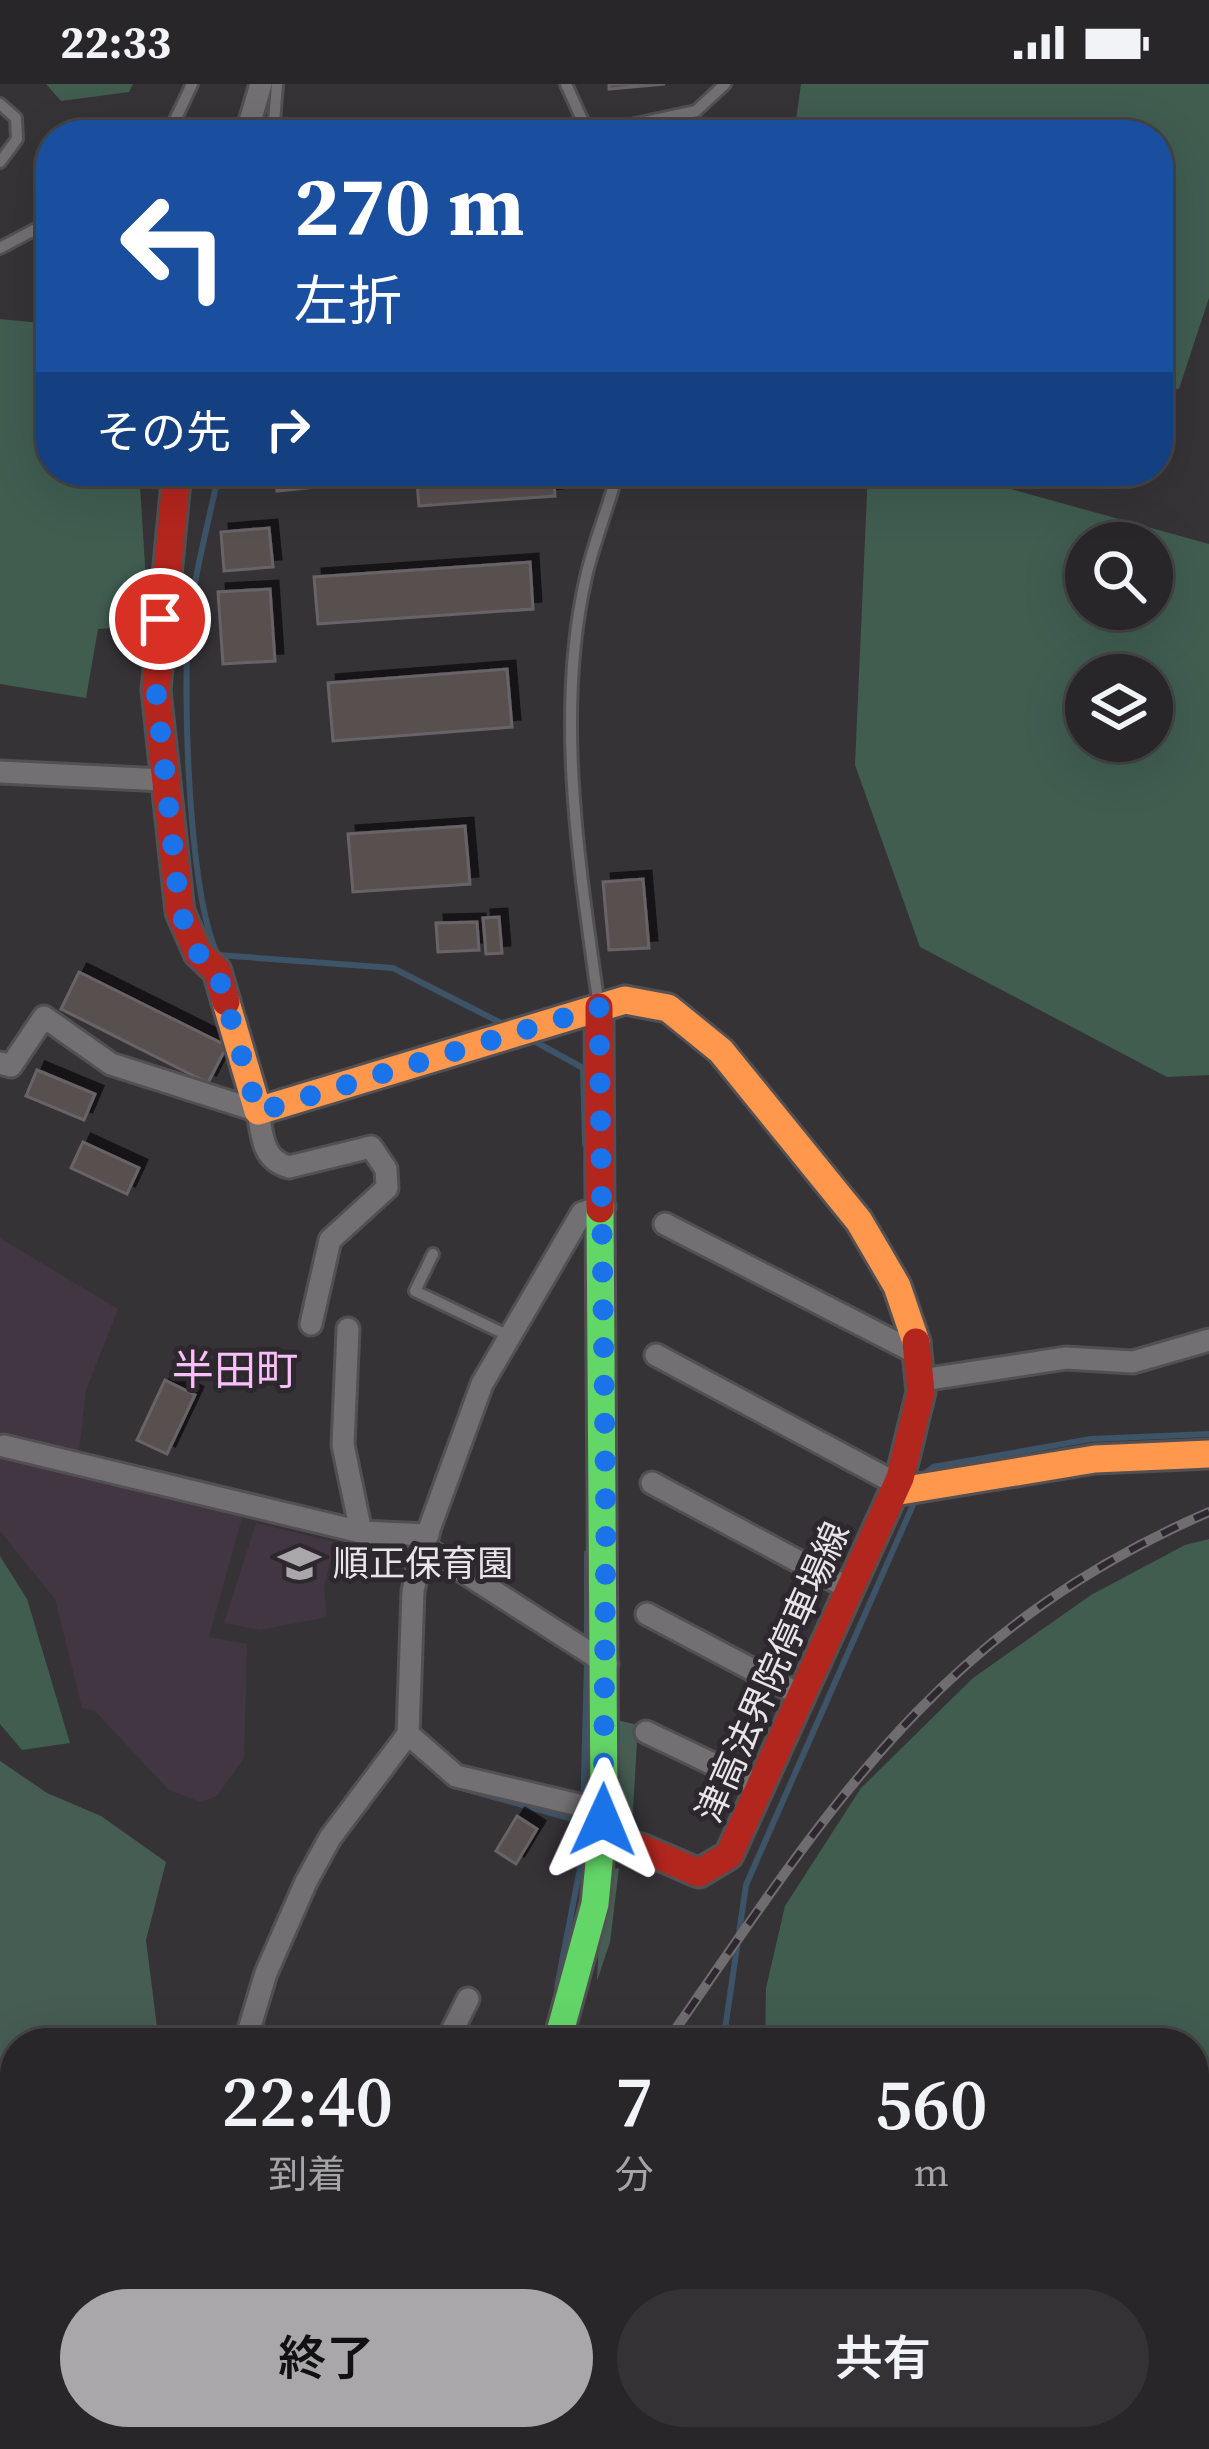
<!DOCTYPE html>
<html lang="ja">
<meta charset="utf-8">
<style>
:root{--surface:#282628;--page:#343234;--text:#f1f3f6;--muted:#a5a5a8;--line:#444345;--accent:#aaa7aa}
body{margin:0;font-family:"Source Serif 4","Noto Sans JP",serif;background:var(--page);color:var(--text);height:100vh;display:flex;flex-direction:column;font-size:45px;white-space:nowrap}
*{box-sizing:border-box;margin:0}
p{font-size:39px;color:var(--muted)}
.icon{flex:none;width:66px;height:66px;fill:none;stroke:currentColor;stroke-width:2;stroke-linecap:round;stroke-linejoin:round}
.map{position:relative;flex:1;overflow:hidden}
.side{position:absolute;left:0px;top:1944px;width:1209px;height:423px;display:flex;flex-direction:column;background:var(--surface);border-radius:48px 48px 0 0;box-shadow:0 12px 48px #0002,0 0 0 3px var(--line)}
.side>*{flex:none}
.banner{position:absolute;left:36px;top:36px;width:1137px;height:366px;border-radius:48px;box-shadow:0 12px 48px #0002,0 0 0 3px var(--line);background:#1a4fa0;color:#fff;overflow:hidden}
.tools{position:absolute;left:1065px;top:438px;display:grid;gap:24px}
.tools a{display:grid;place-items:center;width:108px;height:108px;border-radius:50%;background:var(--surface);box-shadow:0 12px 48px #0002,0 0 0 3px var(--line);font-size:60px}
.pin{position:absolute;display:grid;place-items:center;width:102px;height:102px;color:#fff;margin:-51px;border:6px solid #fff;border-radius:50%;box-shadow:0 3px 12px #0007}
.me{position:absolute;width:132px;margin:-66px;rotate:1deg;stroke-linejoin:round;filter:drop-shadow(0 0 9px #0008)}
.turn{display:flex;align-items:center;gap:42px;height:252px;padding:0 60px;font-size:54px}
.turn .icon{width:156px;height:156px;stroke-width:2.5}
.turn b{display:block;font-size:84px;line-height:102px}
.then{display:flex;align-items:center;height:114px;padding:0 60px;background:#0003;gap:24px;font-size:45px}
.eta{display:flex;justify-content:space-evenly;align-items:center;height:204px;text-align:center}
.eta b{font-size:72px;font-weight:600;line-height:84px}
.cta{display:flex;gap:24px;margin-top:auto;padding:24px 60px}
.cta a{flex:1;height:138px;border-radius:72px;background:var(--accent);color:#111;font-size:48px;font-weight:600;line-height:138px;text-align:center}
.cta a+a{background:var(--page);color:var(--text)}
.status{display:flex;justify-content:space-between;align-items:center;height:84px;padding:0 60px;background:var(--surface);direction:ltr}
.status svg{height:33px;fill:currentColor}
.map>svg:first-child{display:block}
</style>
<div class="status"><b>22:33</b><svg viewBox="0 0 49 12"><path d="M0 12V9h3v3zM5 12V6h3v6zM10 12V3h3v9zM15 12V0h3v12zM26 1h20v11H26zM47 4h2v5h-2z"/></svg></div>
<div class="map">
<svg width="1209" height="2365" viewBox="0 0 1209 2365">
<defs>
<filter id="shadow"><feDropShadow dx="8" dy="-8" stdDeviation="0" flood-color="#0009"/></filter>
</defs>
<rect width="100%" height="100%" fill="#363336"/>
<g fill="#423642">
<polygon points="0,1154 118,1225 86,1306 79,1367 0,1351"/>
<polygon points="0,1370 243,1430 209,1553 247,1560 244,1674 217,1712 200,1718 168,1705 95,1627 82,1624 55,1515 0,1447"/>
<polygon points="256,1439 335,1458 324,1503 327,1533 260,1546 224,1539"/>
</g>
<g fill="#465d53">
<polygon points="617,1636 638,1641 632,1742 615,1733"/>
<polygon points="0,1677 47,1709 101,1732 166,1778 146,1856 159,1959 15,1959 15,2031 0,2015"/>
<polygon points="619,1784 610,1858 597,1897 599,1851 612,1785"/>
</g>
<g fill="#405d50" fill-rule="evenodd">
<polygon points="46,0 133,0 129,8 61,17"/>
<polygon points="801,0 1209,0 1209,214 1179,305 1158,304 1158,51 794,51"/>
<polygon points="0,235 51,240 51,387 139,387 149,542 98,545 86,614 0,600"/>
<path d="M868 387H946L1209 460V991L1167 993 920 863 855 681ZM1152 459V525H1086V459ZM1086 591H1152V657H1086Z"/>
<polygon points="1209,1455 1209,2365 891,2365 891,2352 1194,2352 1194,1959 765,1959 766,1904 785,1822 861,1704 973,1594 1091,1511 1185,1461"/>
<polygon points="0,1472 27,1515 70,1659 22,1666 0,1640"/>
</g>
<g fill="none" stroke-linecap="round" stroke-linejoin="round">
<g stroke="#3d5367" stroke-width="6">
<polyline points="707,51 712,38"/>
<path d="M219 387C209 438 194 490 189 541 182 608 189 814 218 871L393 884 507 942"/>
<polyline points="534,957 583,984 585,1060"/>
<polyline points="924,1390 933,1383 1091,1355 1209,1350"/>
<polyline points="436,1396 448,1363"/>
<polyline points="587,1557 587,1469"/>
<polyline points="409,1664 451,1701 583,1738"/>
<polyline points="557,1903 582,1774 587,1577"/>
<polyline points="723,1959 746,1801 916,1414"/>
<polyline points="794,2352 799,2365"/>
<polyline points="281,2365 295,2352"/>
</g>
</g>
<g fill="#584f4f" stroke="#686466" stroke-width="3" filter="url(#shadow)">
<polygon points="609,0 665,0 609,5"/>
<polygon points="275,387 315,387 317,403 277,407"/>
<polygon points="416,387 553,387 555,412 419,422"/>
<polygon points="269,444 273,483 224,487 221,448"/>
<polygon points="530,478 533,525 318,540 314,493"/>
<polygon points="270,505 275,577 223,580 218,508"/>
<polygon points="507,585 512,643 333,657 328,599"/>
<polygon points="465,742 470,800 353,808 348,750"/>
<polygon points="643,795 649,864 609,866 603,798"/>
<polygon points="499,833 502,869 486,870 483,834"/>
<polygon points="477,838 479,866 438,868 436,839"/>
<polygon points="79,888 227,962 208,999 61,925"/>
<polygon points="37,986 95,1010 84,1036 26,1012"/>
<polygon points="83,1058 139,1084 127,1110 71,1084"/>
<polygon points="165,1296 195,1311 167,1370 137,1356"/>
<polygon points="517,1732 537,1745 516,1780 496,1767"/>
<polygon points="15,2096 15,2173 14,2174 4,2164 0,2168 0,2111"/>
<polygon points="15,2227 15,2252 14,2253 2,2240"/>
</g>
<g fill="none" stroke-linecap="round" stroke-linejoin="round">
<defs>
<g id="lane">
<polyline points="566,0 589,51"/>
<polyline points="0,20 16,34 17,55 0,78"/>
<polyline points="589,50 696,27 725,0"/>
<polyline points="168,51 192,0"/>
<polyline points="273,51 277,0"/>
<polyline points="0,164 51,137"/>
<path d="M599 923C580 785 554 631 586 493 594 457 609 422 618 387"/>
<polyline points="433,1170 415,1207 509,1252"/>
</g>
<g id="street">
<polyline points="246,51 261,0"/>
<polyline points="0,688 164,696"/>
<path d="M0 979 11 982 44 933 111 980 258 1027C262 1051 262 1076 289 1083L371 1063 386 1085 387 1104 330 1156 311 1240"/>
<polyline points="665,1140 920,1271"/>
<polyline points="348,1245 343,1361 361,1448"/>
<polyline points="656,1271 897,1400"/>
<polyline points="922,1296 1066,1274 1133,1278 1209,1256"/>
<polyline points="4,1362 361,1448 428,1451"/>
<polyline points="652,1399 850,1505"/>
<polyline points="423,1462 607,1580"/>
<polyline points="647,1530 802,1612"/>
<polyline points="646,1648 761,1703"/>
<polyline points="408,1650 456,1692 604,1727"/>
<polyline points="245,1959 266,1889 306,1798 330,1754 408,1650 413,1507 423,1462 482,1300 582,1129 604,1122"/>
<polyline points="446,1959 468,1915"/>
<polyline points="781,2352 785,2365"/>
<polyline points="810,2352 815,2365"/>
<polyline points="189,2365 209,2352"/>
<polyline points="475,2365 486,2352"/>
</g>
<g id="fast">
<polyline points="557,1959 595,1820 604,1727 600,1125"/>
<polyline points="306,2365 319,2352"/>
</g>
<g id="slow">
<polyline points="226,918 258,1027 625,916 668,924 721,967 859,1137 897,1202 916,1258"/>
<polyline points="894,1408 1095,1375 1209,1370"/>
</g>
<g id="jam">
<polyline points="177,387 156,606 180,828 198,869 217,887 226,918"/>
<polyline points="599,923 600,1125"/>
<polyline points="602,1756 641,1764 699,1789 729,1771 900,1394 921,1308 916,1258"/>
</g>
</defs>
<use href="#lane" stroke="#525052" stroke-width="16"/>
<use href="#street" stroke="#525052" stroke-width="27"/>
<use href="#fast" stroke="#525052" stroke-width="33"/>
<use href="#slow" stroke="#525052" stroke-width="33"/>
<use href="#jam" stroke="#525052" stroke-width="33"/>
<use href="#lane" stroke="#727072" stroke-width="10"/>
<use href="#street" stroke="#727072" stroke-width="21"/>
<use href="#fast" stroke="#63d668" stroke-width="27"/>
<use href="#slow" stroke="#ff974d" stroke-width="27"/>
<use href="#jam" stroke="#b3261e" stroke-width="27"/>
<defs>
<g id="rail">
<path d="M666 1959C829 1725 935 1547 1209 1428"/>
<polyline points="369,2365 382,2352"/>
</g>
</defs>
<use href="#rail" stroke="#6f6d6f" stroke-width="10"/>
<use href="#rail" stroke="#2d282d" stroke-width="6" stroke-dasharray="18" stroke-linecap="butt"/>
</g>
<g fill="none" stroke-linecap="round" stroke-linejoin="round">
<polyline stroke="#1a73e8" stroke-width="21" stroke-dasharray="0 37.8" points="160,535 156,606 180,828 198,869 217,887 258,1028 599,923 606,1442 603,1736"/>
</g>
<defs>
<symbol id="school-bare" viewBox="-9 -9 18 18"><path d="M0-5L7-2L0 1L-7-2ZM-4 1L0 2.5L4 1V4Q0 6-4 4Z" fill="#aaa7aa" stroke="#2d282d" stroke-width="2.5" paint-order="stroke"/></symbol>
</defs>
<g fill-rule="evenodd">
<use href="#school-bare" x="270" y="1450" width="59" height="59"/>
</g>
<g text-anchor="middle" stroke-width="10" stroke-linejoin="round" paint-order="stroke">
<g font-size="36" fill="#e8e5e9" stroke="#2d282d" text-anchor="start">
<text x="333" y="1492">順正保育園</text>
</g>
<g font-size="36" fill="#e8e5e9" stroke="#2d282d">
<text transform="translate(772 1588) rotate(-66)" y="13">津高法界院停車場線</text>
</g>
<g font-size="42" fill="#f8bff9" stroke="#2d282d">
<text x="235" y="1301">半田町</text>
</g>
</g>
</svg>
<div class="tools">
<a><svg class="icon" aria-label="search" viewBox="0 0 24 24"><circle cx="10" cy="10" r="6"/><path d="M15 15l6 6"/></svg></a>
<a><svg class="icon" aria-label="layers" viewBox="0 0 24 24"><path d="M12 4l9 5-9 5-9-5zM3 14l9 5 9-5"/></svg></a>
</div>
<div class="pin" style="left:160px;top:535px;background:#d93025"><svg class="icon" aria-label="arrive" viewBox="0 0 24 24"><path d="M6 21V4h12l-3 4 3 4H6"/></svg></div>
<svg class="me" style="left:603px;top:1736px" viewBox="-20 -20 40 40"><path d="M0-17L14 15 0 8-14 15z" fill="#1a73e8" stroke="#fff" stroke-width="4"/></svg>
<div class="banner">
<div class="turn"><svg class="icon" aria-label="left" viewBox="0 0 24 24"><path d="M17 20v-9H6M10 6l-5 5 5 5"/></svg><div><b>270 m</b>左折</div></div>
<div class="then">その先<svg class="icon" aria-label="right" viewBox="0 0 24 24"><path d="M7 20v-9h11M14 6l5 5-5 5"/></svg></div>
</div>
<section class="side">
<div class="eta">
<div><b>22:40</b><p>到着</p></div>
<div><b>7</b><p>分</p></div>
<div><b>560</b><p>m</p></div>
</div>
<div class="cta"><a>終了</a><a>共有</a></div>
</section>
</div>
